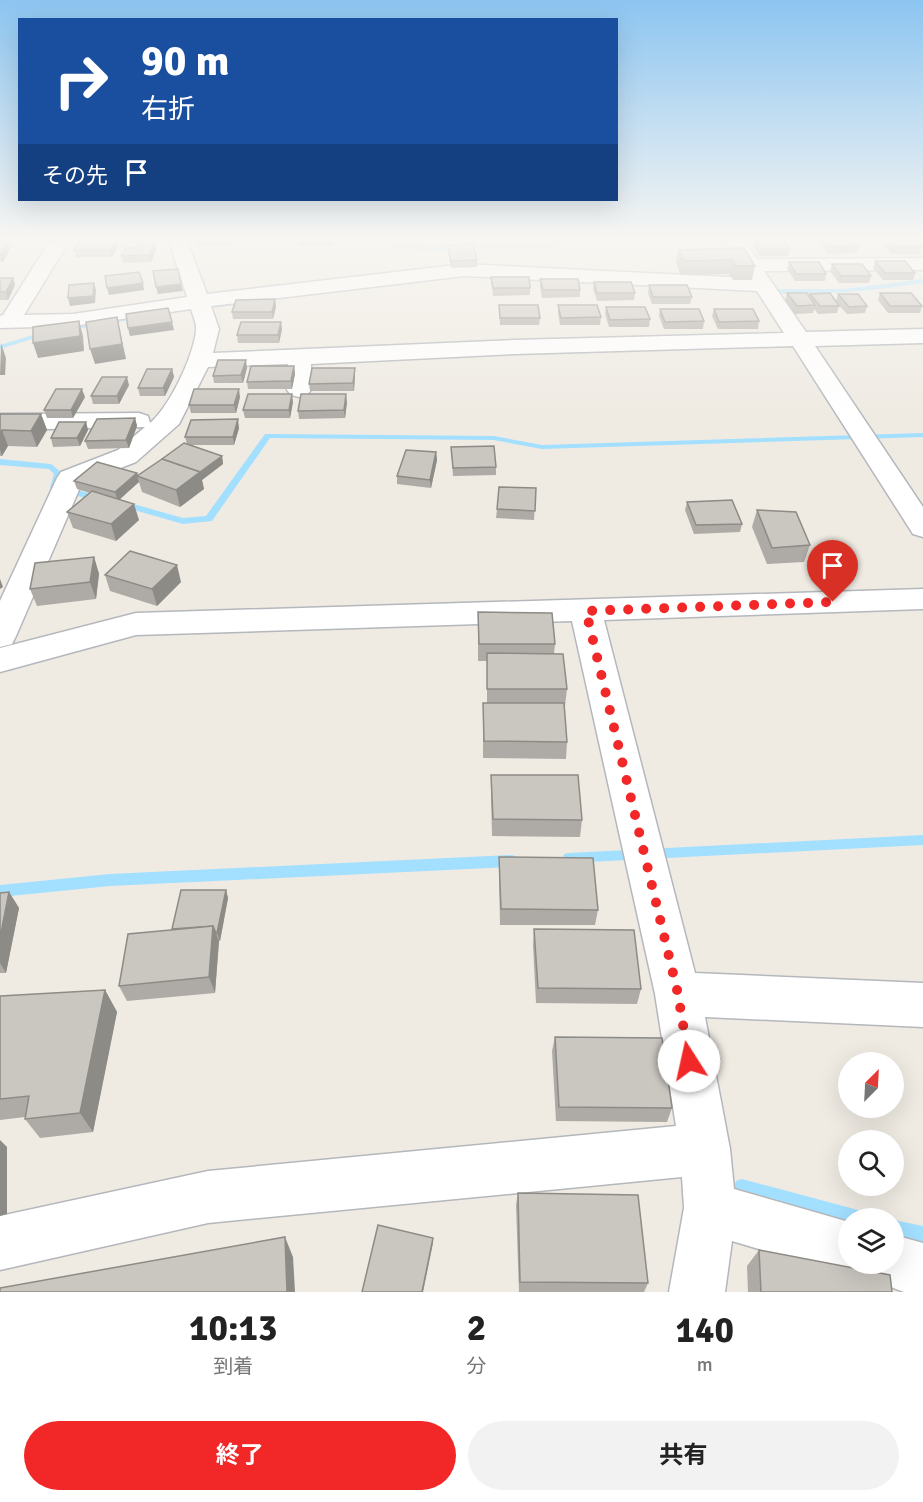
<!DOCTYPE html>
<html lang="ja">
<meta charset="utf-8">
<style>
:root{--surface:#fff;--page:#f2f2f2;--text:#222;--muted:#767676;--accent:#f12728}
body{margin:0;font-family:Signika,"Noto Sans JP",sans-serif;background:var(--page);color:var(--text);height:100vh;display:flex;flex-direction:column;font-size:22px;white-space:nowrap}
*{box-sizing:border-box;margin:0}
p{font-size:20px;color:var(--muted)}
.icon{flex:none;width:33px;height:33px;fill:none;stroke:currentColor;stroke-width:2;stroke-linecap:round;stroke-linejoin:round}
.map{position:relative;height:1292px;overflow:hidden}
.panel{display:flex;flex-direction:column;background:var(--surface);flex:1}
.panel>*{flex:none}
.banner{position:absolute;left:18px;top:18px;width:600px;height:183px;border-radius:0px;box-shadow:0 6px 24px #0002;background:#1a4fa0;color:#fff;overflow:hidden}
.needle{width:39px;rotate:24deg}
.fabs{position:absolute;left:838px;top:1052px;display:grid;gap:12px}
.fabs a{display:grid;place-items:center;width:66px;height:66px;border-radius:50%;background:var(--surface);box-shadow:0 6px 24px #0002;font-size:30px}
.pin{position:absolute;display:grid;place-items:center;width:51px;height:51px;color:#fff;margin:-62px -26px;border-radius:50% 50% 50% 0;rotate:-45deg;box-shadow:0 0 6px #0007}
.pin .icon{rotate:45deg}
.me{position:absolute;width:66px;margin:-33px;rotate:350deg;stroke-linejoin:round;filter:drop-shadow(0 0 4px #0008)}
.turn{display:flex;align-items:center;gap:21px;height:126px;padding:0 24px;font-size:27px}
.turn .icon{width:78px;height:78px;stroke-width:2.5}
.turn b{display:block;font-size:42px;line-height:51px}
.then{display:flex;align-items:center;height:57px;padding:0 24px;background:#0003;gap:12px;font-size:22px}
.eta{display:flex;justify-content:space-evenly;align-items:center;height:102px;text-align:center}
.eta b{font-size:36px;font-weight:700;line-height:42px}
.action{display:flex;gap:12px;margin-top:auto;padding:12px 24px}
.action a{flex:1;height:69px;border-radius:36px;background:var(--accent);color:#fff;font-size:24px;font-weight:700;line-height:69px;text-align:center}
.action a+a{background:var(--page);color:var(--text)}
.map>svg:first-child{display:block}
</style>
<div class="map">
<svg width="923" height="1292" viewBox="0 0 923 1292">
<rect width="100%" height="100%" fill="#efebe3"/>
<g fill="none" stroke-linecap="round" stroke-linejoin="round">
<g fill="#a3dfff" fill-rule="evenodd">
<polygon points="724,238 773,238 770,240 435,251 395,249 392,247 395,245 435,247"/>
<path d="M923 279V283C880 290 837 294 793 294 784 294 770 295 762 291L765 289H844Z"/>
<polygon points="247,300 249,301 249,303 197,310 194,308 197,306"/>
<polygon points="140,315 143,317 142,318 67,331 64,329 67,327"/>
<polygon points="46,331 50,333 48,334 0,349 0,345"/>
<polygon points="923,433 923,437 542,449 494,440 270,438 212,521 183,524 120,506 119,504 123,501 183,518 206,516 265,434 268,434 494,436 542,445"/>
<polygon points="0,459 51,464 62,473 59,486 102,496 103,498 99,501 51,490 50,488 54,474 49,469 0,465"/>
<polygon points="923,835 923,845 569,863 564,862 563,858 564,854 569,853"/>
<polygon points="512,855 517,857 518,861 517,865 512,867 110,886 0,897 0,885 110,874"/>
<polygon points="742,1179 858,1210 864,1212 866,1218 849,1218 849,1224 742,1195 736,1193 734,1187 736,1181"/>
<polygon points="894,1220 923,1226 923,1244 894,1236"/>
</g>
<defs>
<g id="minor">
<path d="M168 238H186L207 294 464 264 749 278 724 238H742L757 259 923 258V270L764 271 806 332 923 329V343L815 346 923 507V537L913 534 793 346 514 354 311 364V390L307 395 299 397 291 395 287 390 288 364 208 367 179 424 136 462 82 483 16 636 12 644 0 647V601L57 478 61 472 118 450 145 427 0 430V414L139 413 148 416 150 423C170 406 193 357 196 331 197 324 193 316 191 309L73 326 0 328V316L3 315 48 244 55 242 65 248 24 315 73 314 187 297ZM464 276 757 291 784 333 514 340 213 353 219 329 211 306Z"/>
<polygon points="923,589 923,609 604,620 695,973 923,983 923,1027 705,1017 730,1149 734,1189 849,1222 849,1263 894,1263 894,1235 923,1243 923,1292 904,1292 875,1281 869,1267 849,1276 732,1241 725,1292 669,1292 684,1208 682,1177 208,1223 0,1270 0,1216 208,1171 676,1126 655,994 572,621 136,635 0,672 0,648 136,613"/>
</g>
</defs>
<use href="#minor" stroke="#b4b7bb" stroke-width="3"/>
<use href="#minor" fill="#fff" fill-rule="evenodd"/>
</g>
<g fill="#aeaaa5">
<polygon points="234,238 232,246 197,246 196,240"/>
<polygon points="298,238 334,238 333,246 299,246"/>
<polygon points="346,238 377,238 377,241 347,241"/>
<polygon points="819,238 855,238 852,238 859,246 857,253 828,254 820,243 821,239 819,239"/>
<polygon points="875,238 923,238 923,242 917,243 922,247 919,254 891,254 882,244 883,239 876,239"/>
<polygon points="116,239 118,246 112,257 76,257 74,250"/>
<polygon points="755,239 790,249 788,256 760,256 753,246"/>
<polygon points="0,242 7,242 10,249 3,262 0,262"/>
<polygon points="448,245 477,260 477,267 451,268 448,252"/>
<polygon points="744,248 755,266 752,280 733,280 729,274 681,275 676,263 678,250"/>
<polygon points="156,250 151,262 123,263 121,256"/>
<polygon points="875,261 915,273 913,280 883,280 873,268"/>
<polygon points="789,262 826,274 825,281 795,281 787,269"/>
<polygon points="832,264 871,276 869,283 839,283 830,271"/>
<polygon points="491,277 530,288 530,295 493,296"/>
<polygon points="0,278 13,278 15,285 8,300 0,300"/>
<polygon points="540,279 580,290 580,297 542,298 540,286"/>
<polygon points="594,282 635,293 634,300 597,301 593,289"/>
<polygon points="649,285 692,297 690,304 652,304 648,293"/>
<polygon points="787,293 809,296 810,294 836,301 838,294 867,306 865,313 847,314 836,302 839,306 837,313 818,314 814,309 813,313 795,314 785,301"/>
<polygon points="880,293 922,306 920,313 888,313 878,300"/>
<polygon points="275,299 276,307 273,319 233,319 232,312"/>
<polygon points="499,305 540,318 539,325 500,325"/>
<polygon points="558,305 601,317 600,325 560,325 558,312"/>
<polygon points="606,307 650,319 649,327 609,327 605,314"/>
<polygon points="660,309 704,321 703,329 664,329 659,316"/>
<polygon points="714,309 759,321 758,329 718,329 712,316"/>
<polygon points="282,329 279,343 238,343 237,335"/>
<polygon points="294,366 295,374 292,389 248,389 247,382"/>
<polygon points="247,368 243,383 214,383 213,376"/>
<polygon points="355,368 355,376 354,391 310,391 309,384"/>
<polygon points="172,369 174,377 165,396 140,396 138,388"/>
<polygon points="129,385 119,404 93,404 91,396"/>
<polygon points="85,397 73,418 47,418 44,410"/>
<polygon points="240,397 236,413 191,413 189,405"/>
<polygon points="293,402 290,418 245,418 243,410"/>
<polygon points="347,402 345,418 299,419 298,411"/>
<polygon points="0,414 41,414 47,430 37,447 8,446 2,456 0,456"/>
<polygon points="135,418 137,426 129,448 88,449 85,441"/>
<polygon points="86,422 88,430 80,446 53,447 51,438"/>
<polygon points="239,428 234,445 191,445 222,456 223,464 202,480 204,489 180,507 142,492 139,482 119,499 139,520 116,541 73,528 67,512 90,493 77,489 74,481 137,473 138,475 187,444 185,437"/>
<polygon points="451,447 496,467 496,475 453,476"/>
<polygon points="436,452 437,460 431,488 397,484 397,476"/>
<polygon points="536,488 534,520 496,518 497,509"/>
<polygon points="687,502 742,524 740,532 694,534 685,510"/>
<polygon points="757,510 810,545 804,562 767,564 752,527"/>
<polygon points="94,557 99,574 96,599 37,606 30,589"/>
<polygon points="105,575 181,582 157,606 110,591"/>
<polygon points="478,612 555,644 554,654 567,689 565,706 564,706 567,742 566,759 483,758 483,703 487,703 487,661 478,661"/>
<polygon points="491,775 582,820 580,837 492,836 491,791"/>
<polygon points="499,857 598,910 595,925 500,925 499,873"/>
<polygon points="226,890 228,898 220,941 219,941 215,993 127,1001 119,986 172,929"/>
<polygon points="9,892 19,908 6,973 0,973 0,893"/>
<polygon points="534,929 641,989 637,1004 536,1003 533,945"/>
<polygon points="105,990 117,1012 93,1132 40,1138 25,1119 25,1117 0,1120 0,996"/>
<polygon points="555,1037 672,1108 667,1122 556,1121 552,1051"/>
<polygon points="518,1193 648,1283 644,1292 519,1292 516,1205"/>
<polygon points="759,1250 892,1292 748,1292 747,1266"/>
</g>
<g fill="#8d8b86">
<polygon points="231,238 234,238 232,246 230,239"/>
<polygon points="116,239 118,246 112,257 110,250"/>
<polygon points="7,242 10,249 3,262 1,255"/>
<polygon points="155,243 156,250 151,262 149,255"/>
<polygon points="13,278 15,285 8,300 6,292"/>
<polygon points="94,283 96,290 95,303 70,306 68,298"/>
<polygon points="143,283 144,290 109,295 107,288"/>
<polygon points="181,284 183,291 158,294 156,287"/>
<polygon points="275,299 276,307 273,319 272,312"/>
<polygon points="117,317 126,359 95,364 90,349"/>
<polygon points="79,321 83,336 84,351 38,358 33,343"/>
<polygon points="172,322 174,330 130,336 128,328"/>
<polygon points="281,322 282,329 279,343 278,335"/>
<polygon points="1,343 6,358 5,375 0,375"/>
<polygon points="246,360 247,368 243,383 241,375"/>
<polygon points="294,366 295,374 292,389 291,381"/>
<polygon points="355,368 355,376 354,391 353,383"/>
<polygon points="172,369 174,377 165,396 163,388"/>
<polygon points="127,377 129,385 119,404 117,396"/>
<polygon points="82,389 85,397 73,418 71,410"/>
<polygon points="239,389 240,397 236,413 234,405"/>
<polygon points="292,394 293,402 290,418 289,410"/>
<polygon points="346,394 347,402 345,418 344,410"/>
<polygon points="41,414 47,430 37,447 31,431"/>
<polygon points="135,418 137,426 129,448 126,440"/>
<polygon points="238,419 239,428 234,445 233,437"/>
<polygon points="86,422 88,430 80,446 77,438"/>
<polygon points="2,430 8,446 2,456 0,450 0,434"/>
<polygon points="436,452 437,460 431,488 430,480"/>
<polygon points="222,456 223,464 202,480 204,489 180,507 176,490"/>
<polygon points="137,473 138,477 137,476 139,482 118,501 115,492"/>
<polygon points="134,504 139,520 116,541 111,524"/>
<polygon points="94,557 99,574 96,599 90,582"/>
<polygon points="177,565 181,582 157,606 152,589"/>
<polygon points="0,579 3,587 0,589"/>
<polygon points="226,890 228,898 220,941 217,933"/>
<polygon points="9,892 19,908 6,973 0,963 0,938"/>
<polygon points="213,926 219,941 215,993 209,977"/>
<polygon points="105,990 117,1012 93,1132 80,1113"/>
<polygon points="0,1140 7,1147 7,1214 0,1216"/>
<polygon points="285,1237 293,1257 295,1292 287,1292"/>
<polygon points="433,1238 433,1243 423,1292 422,1292"/>
</g>
<g fill="#cac6c0" stroke="#8d8b86" stroke-width="1.5">
<polygon points="196,238 231,238 230,239 196,240"/>
<polygon points="298,238 333,238 332,239 298,240"/>
<polygon points="783,238 790,249 761,249 755,239"/>
<polygon points="823,238 852,238 859,246 830,247"/>
<polygon points="885,238 913,238 922,247 893,247"/>
<polygon points="81,239 116,239 110,250 74,250"/>
<polygon points="0,242 7,242 1,255 0,255"/>
<polygon points="139,243 155,243 149,255 121,256 125,248 137,248"/>
<polygon points="473,244 477,260 451,261 448,245"/>
<polygon points="744,248 755,266 736,266 732,260 684,261 678,250"/>
<polygon points="875,261 905,261 915,273 885,273"/>
<polygon points="789,262 819,262 826,274 796,274"/>
<polygon points="832,264 862,264 871,276 841,276"/>
<polygon points="178,269 181,284 156,287 153,271"/>
<polygon points="139,272 143,283 107,288 105,276"/>
<polygon points="491,277 529,277 530,288 493,288"/>
<polygon points="0,278 13,278 6,292 0,292"/>
<polygon points="540,279 578,279 580,290 543,290"/>
<polygon points="594,282 631,282 635,293 597,293"/>
<polygon points="94,283 93,296 68,298 69,285"/>
<polygon points="649,285 687,285 692,297 653,297"/>
<polygon points="787,293 807,293 815,305 797,306"/>
<polygon points="830,293 839,306 820,306 810,294"/>
<polygon points="880,293 911,293 922,306 890,306"/>
<polygon points="838,294 858,294 867,306 849,307"/>
<polygon points="275,299 272,312 232,312 236,300"/>
<polygon points="499,305 538,305 540,318 500,318"/>
<polygon points="558,305 597,305 601,317 561,318"/>
<polygon points="606,307 645,307 650,319 610,320"/>
<polygon points="168,308 172,322 128,328 126,314"/>
<polygon points="660,309 699,309 704,321 665,322"/>
<polygon points="714,309 753,309 759,321 719,322"/>
<polygon points="117,317 122,344 90,349 86,322"/>
<polygon points="79,321 80,336 33,343 33,327"/>
<polygon points="241,322 281,322 278,335 237,335"/>
<polygon points="218,360 246,360 241,375 213,376"/>
<polygon points="251,366 294,366 291,381 247,382"/>
<polygon points="312,368 355,368 353,383 309,384"/>
<polygon points="147,369 172,369 163,388 138,388"/>
<polygon points="102,377 127,377 117,396 91,396"/>
<polygon points="56,389 82,389 71,410 44,410"/>
<polygon points="194,389 239,389 234,405 189,405"/>
<polygon points="248,394 292,394 289,410 243,410"/>
<polygon points="301,394 346,394 344,410 298,411"/>
<polygon points="0,414 41,414 31,431 2,430 0,434"/>
<polygon points="135,418 126,440 85,441 97,419"/>
<polygon points="238,419 233,437 185,437 191,420"/>
<polygon points="59,422 86,422 77,438 51,438"/>
<polygon points="184,443 222,456 200,472 162,459"/>
<polygon points="494,446 496,467 453,468 451,447"/>
<polygon points="406,450 436,452 430,480 397,476"/>
<polygon points="162,459 200,472 176,490 137,476"/>
<polygon points="97,462 137,473 115,492 74,481"/>
<polygon points="499,487 536,488 535,511 497,509"/>
<polygon points="92,491 134,504 111,524 67,512"/>
<polygon points="732,500 742,524 696,525 687,502"/>
<polygon points="757,510 796,512 810,545 772,548"/>
<polygon points="130,551 177,565 152,589 105,575"/>
<polygon points="94,557 90,582 30,589 35,563"/>
<polygon points="478,612 552,613 555,644 479,644"/>
<polygon points="487,653 563,654 567,689 487,689"/>
<polygon points="483,703 564,703 567,742 484,741"/>
<polygon points="491,775 578,775 582,820 493,819"/>
<polygon points="499,857 593,858 598,910 501,909"/>
<polygon points="181,890 226,890 217,933 216,933 213,926 172,929"/>
<polygon points="9,892 0,938 0,893"/>
<polygon points="213,926 209,977 119,986 128,934"/>
<polygon points="534,929 634,930 641,989 538,988"/>
<polygon points="105,990 80,1113 25,1119 29,1096 0,1099 0,996"/>
<polygon points="555,1037 662,1038 672,1108 559,1107"/>
<polygon points="518,1193 638,1195 648,1283 520,1282"/>
<polygon points="378,1225 433,1238 422,1292 362,1292"/>
<polygon points="285,1237 287,1292 0,1292 0,1288"/>
<polygon points="759,1250 890,1275 892,1292 761,1292"/>
</g>
<linearGradient id="sky" x2="0" y2="1"><stop stop-color="#8cc5f1"/><stop offset="0.57" stop-color="#f8f6f2"/><stop offset="1" stop-color="#f8f6f2" stop-opacity="0"/></linearGradient>
<rect width="923" height="419" fill="url(#sky)"/>
<g fill="none" stroke-linecap="round" stroke-linejoin="round">
<polyline stroke="#f12728" stroke-width="10" stroke-dasharray="0 18" points="689,1061 678,994 586,611 833,602"/>
</g>
</svg>
<div class="fabs">
<a><svg class="needle" viewBox="-14 -14 28 28"><path d="M0-13l5 13h-10z" fill="#e53935"/><path d="M0 13l5-13h-10z" fill="#767676"/></svg></a>
<a><svg class="icon" aria-label="search" viewBox="0 0 24 24"><circle cx="10" cy="10" r="6"/><path d="M15 15l6 6"/></svg></a>
<a><svg class="icon" aria-label="layers" viewBox="0 0 24 24"><path d="M12 4l9 5-9 5-9-5zM3 14l9 5 9-5"/></svg></a>
</div>
<div class="pin" style="left:833px;top:602px;background:#d93025"><svg class="icon" aria-label="arrive" viewBox="0 0 24 24"><path d="M6 21V4h12l-3 4 3 4H6"/></svg></div>
<svg class="me" style="left:689px;top:1061px" viewBox="-20 -20 40 40"><circle r="19" fill="#fff"/><path d="M0-13L10 11 0 6-10 11z" fill="#f12728"/></svg>
<div class="banner">
<div class="turn"><svg class="icon" aria-label="right" viewBox="0 0 24 24"><path d="M7 20v-9h11M14 6l5 5-5 5"/></svg><div><b>90 m</b>右折</div></div>
<div class="then">その先<svg class="icon" aria-label="arrive" viewBox="0 0 24 24"><path d="M6 21V4h12l-3 4 3 4H6"/></svg></div>
</div>
</div>
<section class="panel">
<div class="eta">
<div><b>10:13</b><p>到着</p></div>
<div><b>2</b><p>分</p></div>
<div><b>140</b><p>m</p></div>
</div>
<div class="action"><a>終了</a><a>共有</a></div>
</section>
